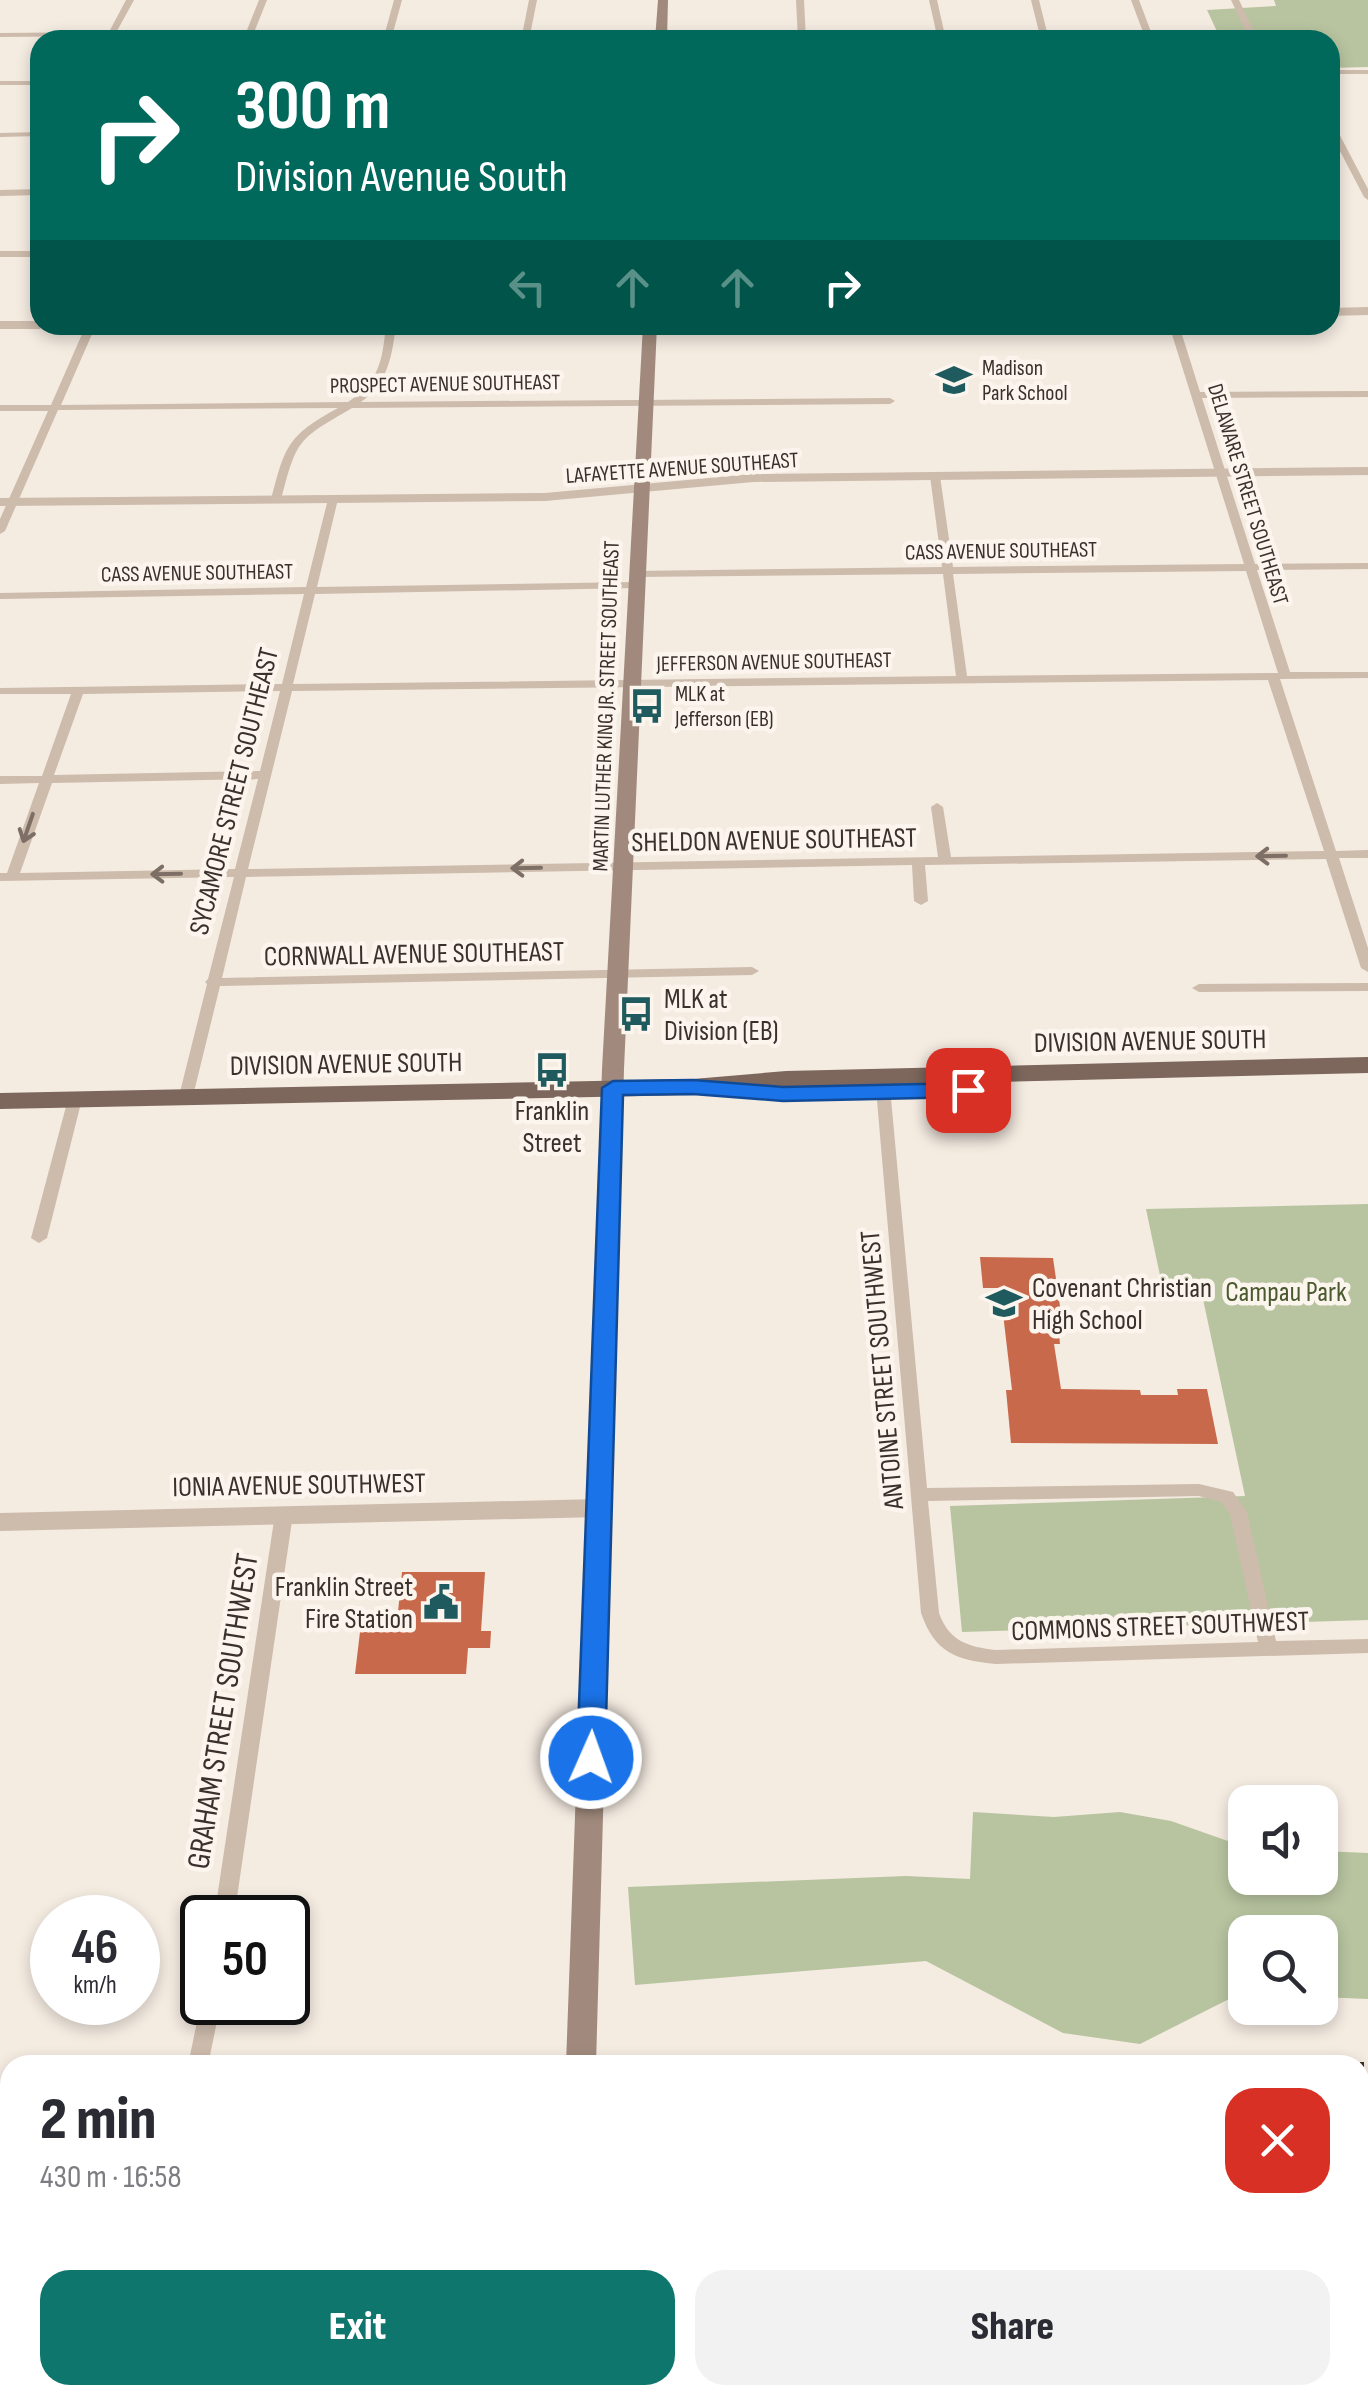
<!DOCTYPE html>
<meta charset="utf-8">
<style>
:root{--surface:#fff;--page:#f2f2f3;--text:#2b2b33;--muted:#7c7c81;--accent:#0f766e}
body{margin:0;font-family:"Sofia Sans Condensed",sans-serif;background:var(--page);color:var(--text);height:100vh;display:flex;flex-direction:column;font-size:38px;white-space:nowrap}
*{box-sizing:border-box;margin:0}
p{font-size:32px;color:var(--muted)}
.icon{flex:none;width:55px;height:55px;fill:none;stroke:currentColor;stroke-width:2;stroke-linecap:round;stroke-linejoin:round}
.map{position:relative;flex:1;overflow:hidden}
.sheet{position:absolute;left:0px;top:2055px;width:1370px;height:350px;display:flex;flex-direction:column;background:var(--surface);border-radius:30px 30px 0 0;box-shadow:0 5px 15px #0003}
.sheet>*{flex:none}
.banner{position:absolute;left:30px;top:30px;width:1310px;height:305px;border-radius:30px;box-shadow:0 5px 15px #0003;background:#00695c;color:#fff;overflow:hidden}
.controls{position:absolute;left:1228px;top:1785px;display:grid;gap:20px}
.controls a{display:grid;place-items:center;width:110px;height:110px;border-radius:20px;background:var(--surface);box-shadow:0 5px 15px #0003;font-size:50px}
.speed{position:absolute;left:30px;top:1895px;display:flex;gap:20px;font-size:50px;font-weight:700;text-align:center}
.speed>*{display:grid;place-content:center;width:130px;height:130px;border-radius:50%;background:var(--surface);box-shadow:0 5px 15px #0003;line-height:1}
.speed small{font-size:25px;font-weight:400}
.speed .limit{border:5px solid #111;border-radius:15px;background:#fff;color:#111}
.pin{position:absolute;display:grid;place-items:center;width:85px;height:85px;color:#fff;margin:-42px;border-radius:20px;box-shadow:0 5px 15px #0006}
.me{position:absolute;width:110px;margin:-55px;rotate:2deg;stroke-linejoin:round;filter:drop-shadow(0 0 8px #0008)}
.turn{display:flex;align-items:center;gap:35px;height:210px;padding:0 40px;font-size:45px}
.turn .icon{width:130px;height:130px;stroke-width:2.5}
.turn b{display:block;font-size:70px;line-height:85px}
.lanes{display:flex;align-items:center;height:95px;padding:0 40px;background:#0003;justify-content:center;gap:50px;direction:ltr}
.lanes .off{opacity:.35}
.round{display:grid;place-items:center;flex:none;width:105px;height:105px;border-radius:30px;background:var(--page)}
.head{display:flex;align-items:center;justify-content:space-between;height:170px;padding:0 40px}
h1{font-size:60px;font-weight:800;line-height:75px}
.cta{display:flex;gap:20px;margin-top:auto;padding:20px 40px}
.cta a{flex:1;height:115px;border-radius:30px;background:var(--accent);color:#fff;font-size:40px;font-weight:800;line-height:115px;text-align:center}
.cta a+a{background:var(--page);color:var(--text)}
.map>svg:first-child{display:block}
</style>
<div class="map">
<svg width="1368" height="2405" viewBox="0 0 1368 2405">
<rect width="100%" height="100%" fill="#f4ebe1"/>
<g fill="#b8c4a0">
<polygon points="1274,0 1368,0 1368,67 1330,68 1330,40 1221,40 1207,10 1276,6"/>
<polygon points="1368,1204 1368,1620 962,1632 950,1506 1245,1496 1200,1285 1162,1285 1146,1209"/>
<polygon points="973,1812 1054,1817 1120,1812 1171,1821 1245,1847 1245,1878 1320,1878 1320,1851 1368,1853 1368,1999 1320,1997 1320,1932 1245,1932 1245,1995 1237,1995 1140,2044 1063,2033 926,1961 635,1985 628,1887 906,1876 970,1879"/>
</g>
<g fill="#c8694b">
<polygon points="980,1257 1053,1258 1064,1334 1059,1334 1060,1344 1054,1344 1061,1389 1140,1390 1141,1395 1178,1395 1177,1389 1207,1389 1218,1444 1011,1443 1006,1390 1012,1390 1000,1288 983,1288"/>
<polygon points="402,1572 485,1572 481,1631 491,1631 490,1648 468,1648 466,1674 355,1674 360,1632 396,1632"/>
</g>
<g fill="none" stroke-linecap="round" stroke-linejoin="round">
<g fill="#cdbbac" fill-rule="evenodd">
<polygon points="126,0 134,0 112,40 104,40 106,36 0,37 0,33 109,32"/>
<polygon points="259,0 267,0 251,40 243,40"/>
<polygon points="394,0 402,0 391,40 383,40"/>
<polygon points="529,0 537,0 529,40 521,40"/>
<polygon points="796,0 804,0 806,40 798,40"/>
<polygon points="929,0 937,0 946,40 938,40"/>
<polygon points="1031,0 1039,0 1049,40 1041,40"/>
<polygon points="1131,0 1139,0 1154,40 1146,40"/>
<polygon points="1231,0 1239,0 1258,40 1250,40"/>
<rect x="1330" y="70" width="38" height="4"/>
<rect x="0" y="81" width="40" height="4"/>
<polygon points="1330,122 1334,124 1368,189 1368,200 1364,197 1330,132"/>
<polygon points="40,132 40,136 0,137 0,133"/>
<polygon points="40,189 40,195 0,196 0,190"/>
<rect x="0" y="251" width="40" height="6"/>
<path d="M86 325H96L61 405 348 402C380 380 382 361 386 325H396C392 356 388 383 361 402L890 398 895 401 890 404 352 408C297 440 297 439 281 500L276 503 271 500C285 446 287 436 338 408L58 410 5 531 0 534V519L48 411H0V405H51Z"/>
<path d="M1169 325H1179L1200 392 1368 391V397L1202 398 1255 564 1368 563V569L1257 570 1290 672H1368V678L1280 679 1336 851 1368 850V858H1339L1368 948V972L1361 968 1326 859 925 865 928 901 921 905 914 901 912 865 246 877 222 978 752 967 759 971 752 975 220 986 193 1096 186 1101 179 1096 207 984 205 982 208 979 234 877 0 881V873H7L39 783 0 784V776H42L71 694H0V688L282 684 304 594 0 599V593L306 587 328 499 333 496 338 499 317 587 635 582 640 585 635 588 315 594 293 684 956 676 943 574 635 577 630 574 635 571 942 567 930 476 935 473 940 476 953 567 1244 564ZM1246 571 1278 673 967 676 953 574ZM1268 680 1324 851 951 857 943 807 937 803 931 807 938 857 248 869 292 691ZM280 691 260 771 54 775 83 694ZM258 779 235 869 20 873 52 783Z"/>
<polygon points="1368,983 1368,991 1199,992 1192,988 1199,984"/>
<path d="M882 1072 889 1077 927 1488 1199 1484 1233 1492 1247 1512 1276 1641 1368 1639V1653L996 1664C956 1660 935 1653 921 1613L875 1077ZM1199 1496 1221 1502 1230 1514 1258 1642 996 1650C968 1647 949 1641 939 1613L928 1501Z"/>
<polygon points="75,1094 82,1099 47,1238 39,1243 31,1238 68,1099"/>
<polygon points="284,1507 290,1509 293,1514 234,1918 214,1918 275,1514 278,1509"/>
<polygon points="202,1998 202,2002 221,2002 208,2065 188,2065"/>
<rect x="1360" y="2100" width="8" height="20"/>
<rect x="0" y="2105" width="10" height="20"/>
<polygon points="21,2395 44,2395 40,2405 17,2405"/>
</g>
<g fill="#cdbbac" fill-rule="evenodd">
<polygon points="1368,307 1368,315 1330,316 1330,308"/>
<polygon points="0,321 40,321 40,325 46,325 40,329 0,329"/>
<polygon points="1368,467 1368,475 753,482 545,501 0,506 0,498 545,493 753,474"/>
<polygon points="599,1499 607,1502 610,1508 607,1514 599,1517 0,1531 0,1513"/>
</g>
<g fill="#a18a7d" fill-rule="evenodd">
<polygon points="658,0 668,0 667,40 655,40"/>
<polygon points="643,325 657,325 624,1069 596,2065 566,2065 602,1069"/>
</g>
<polygon fill="#7d675c" fill-rule="evenodd" points="1368,1057 1368,1073 786,1087 693,1095 0,1109 0,1093 693,1079 786,1071"/>
<g stroke="#3b302b" stroke-width="6" stroke-dasharray="4 10" stroke-linecap="butt">
<polyline points="1360,2065 1368,2065"/>
<polyline points="1360,2085 1368,2085"/>
<polyline points="0,2139 10,2138"/>
<polyline points="0,2157 10,2156"/>
<polyline points="0,2287 10,2286"/>
<polyline points="0,2363 10,2366"/>
<polyline points="126,2395 162,2404"/>
<polyline points="151,2395 218,2405"/>
<polyline points="469,2405 631,2394 726,2405"/>
</g>
<polyline stroke="#a18a7d" stroke-width="30" points="569,2395 569,2405"/>
</g>
<defs><path id="oneway-shaft" d="M-6 0H5M1.5-3L5.5 0L1.5 3" fill="none" stroke-width="1.6" stroke-linecap="round" stroke-linejoin="round" transform="scale(2.5)"/></defs>
<g stroke="#7d6f65">
<use href="#oneway-shaft" transform="translate(28 828) rotate(109)"/>
<use href="#oneway-shaft" transform="translate(1271 856) rotate(179)"/>
<use href="#oneway-shaft" transform="translate(526 868) rotate(179)"/>
<use href="#oneway-shaft" transform="translate(166 874) rotate(179)"/>
</g>
<polygon fill="#1a73e8" stroke="#114b97" stroke-width="2.5" points="693,1080 783,1087 968,1083 979,1090 968,1097 783,1101 693,1094 623,1095 605,1758 601,1766 591,1770 581,1766 577,1758 602,1088 613,1081"/>
<defs>
<symbol id="school-bare" viewBox="-9 -9 18 18"><path d="M0-5L7-2L0 1L-7-2ZM-4 1L0 2.5L4 1V4Q0 6-4 4Z" fill="#1f5a5e" stroke="#fbf5ee" stroke-width="2.5" paint-order="stroke"/></symbol>
<symbol id="bus-bare" viewBox="-9 -9 18 18"><path d="M-5-6H5V4H4V6H2V4H-2V6H-4V4H-5ZM-3.5-4V0h7V-4ZM-3.5 1.2v1.5H-2V1.2ZM2 1.2v1.5H3.5V1.2Z" fill="#1f5a5e" stroke="#fbf5ee" stroke-width="2.5" paint-order="stroke"/></symbol>
<symbol id="civic-bare" viewBox="-9 -9 18 18"><path d="M-.6-6.5H3V-4.5H.6V-3L4-1V1h2V6H-6V1h2V-1L-.6-3ZM-1.2 2.5V6h2.4V2.5Z" fill="#1f5a5e" stroke="#fbf5ee" stroke-width="2.5" paint-order="stroke"/></symbol>
</defs>
<g fill-rule="evenodd">
<use href="#school-bare" x="929" y="355" width="50" height="50"/>
<use href="#bus-bare" x="622" y="681" width="50" height="50"/>
<use href="#bus-bare" x="611" y="989" width="50" height="50"/>
<use href="#bus-bare" x="527" y="1045" width="50" height="50"/>
<use href="#school-bare" x="979" y="1278" width="50" height="50"/>
<use href="#civic-bare" x="416" y="1577" width="50" height="50"/>
</g>
<g text-anchor="middle" stroke-width="9" stroke-linejoin="round" paint-order="stroke">
<g font-size="22" fill="#3b302b" stroke="#fbf5ee" text-anchor="start">
<text x="982" y="375">Madison<tspan x="982" dy="25">Park School</tspan></text>
<text x="675" y="701">MLK at<tspan x="675" dy="25">Jefferson (EB)</tspan></text>
</g>
<g font-size="22" fill="#3b302b" stroke="#fbf5ee">
<text transform="translate(445 383) rotate(-1)" y="8">PROSPECT AVENUE SOUTHEAST</text>
<text transform="translate(682 467) rotate(-4)" y="8">LAFAYETTE AVENUE SOUTHEAST</text>
<text transform="translate(1249 494) rotate(73)" y="8">DELAWARE STREET SOUTHEAST</text>
<text transform="translate(1001 550) rotate(-1)" y="8">CASS AVENUE SOUTHEAST</text>
<text transform="translate(197 572) rotate(-1)" y="8">CASS AVENUE SOUTHEAST</text>
<text transform="translate(774 661) rotate(-1)" y="8">JEFFERSON AVENUE SOUTHEAST</text>
<text transform="translate(605 706) rotate(-88)" y="8">MARTIN LUTHER KING JR. STREET SOUTHEAST</text>
</g>
<g font-size="28" fill="#3b302b" stroke="#fbf5ee">
<text transform="translate(233 791) rotate(-76)" y="10">SYCAMORE STREET SOUTHEAST</text>
<text transform="translate(774 839) rotate(-1)" y="10">SHELDON AVENUE SOUTHEAST</text>
<text transform="translate(414 953) rotate(-1)" y="10">CORNWALL AVENUE SOUTHEAST</text>
<text transform="translate(1150 1040) rotate(-1)" y="10">DIVISION AVENUE SOUTH</text>
<text transform="translate(346 1063) rotate(-1)" y="10">DIVISION AVENUE SOUTH</text>
<text transform="translate(881 1370) rotate(-95)" y="10">ANTOINE STREET SOUTHWEST</text>
<text transform="translate(299 1484) rotate(-1)" y="10">IONIA AVENUE SOUTHWEST</text>
<text transform="translate(1160 1625) rotate(-2)" y="10">COMMONS STREET SOUTHWEST</text>
</g>
<g font-size="28" fill="#3b302b" stroke="#fbf5ee" text-anchor="start">
<text x="664" y="1008">MLK at<tspan x="664" dy="32">Division (EB)</tspan></text>
<text x="552" y="1120" text-anchor="middle">Franklin<tspan x="552" dy="32">Street</tspan></text>
<text x="1032" y="1297">Covenant Christian<tspan x="1032" dy="32">High School</tspan></text>
<text x="413" y="1596" text-anchor="end">Franklin Street<tspan x="413" dy="32">Fire Station</tspan></text>
</g>
<g font-size="28" fill="#4a5a2e" stroke="#fbf5ee">
<text x="1286" y="1301">Campau Park</text>
</g>
<g font-size="32" fill="#3b302b" stroke="#fbf5ee">
<text transform="translate(222 1711) rotate(-81)" y="11">GRAHAM STREET SOUTHWEST</text>
</g>
</g>
</svg>
<div class="controls">
<a><svg class="icon" aria-label="sound" viewBox="0 0 24 24"><path d="M4 9h4l5-4v14l-5-4H4zM17 9q2 3 0 6"/></svg></a>
<a><svg class="icon" aria-label="search" viewBox="0 0 24 24"><circle cx="10" cy="10" r="6"/><path d="M15 15l6 6"/></svg></a>
</div>
<div class="speed"><div>46<small>km/h</small></div><div class="limit">50</div></div>
<div class="pin" style="left:968px;top:1090px;background:#d93025"><svg class="icon" aria-label="arrive" viewBox="0 0 24 24"><path d="M6 21V4h12l-3 4 3 4H6"/></svg></div>
<svg class="me" style="left:591px;top:1758px" viewBox="-20 -20 40 40"><circle r="17" fill="#1a73e8" stroke="#fff" stroke-width="3"/><path d="M0-11L8 9 0 5-8 9z" fill="#fff"/></svg>
<div class="banner">
<div class="turn"><svg class="icon" aria-label="right" viewBox="0 0 24 24"><path d="M7 20v-9h11M14 6l5 5-5 5"/></svg><div><b>300 m</b>Division Avenue South</div></div>
<div class="lanes"><svg class="icon off" aria-label="left" viewBox="0 0 24 24"><path d="M17 20v-9H6M10 6l-5 5 5 5"/></svg><svg class="icon off" aria-label="ahead" viewBox="0 0 24 24"><path d="M12 20V5M6 11l6-6 6 6"/></svg><svg class="icon off" aria-label="ahead" viewBox="0 0 24 24"><path d="M12 20V5M6 11l6-6 6 6"/></svg><svg class="icon" aria-label="right" viewBox="0 0 24 24"><path d="M7 20v-9h11M14 6l5 5-5 5"/></svg></div>
</div>
<section class="sheet">
<div class="head"><div><h1>2 min</h1><p>430 m · 16:58</p></div><a class="round" style="background:#d93025;color:#fff"><svg class="icon" aria-label="close" viewBox="0 0 24 24"><path d="M6 6l12 12M18 6L6 18"/></svg></a></div>
<div class="cta"><a>Exit</a><a>Share</a></div>
</section>
</div>
